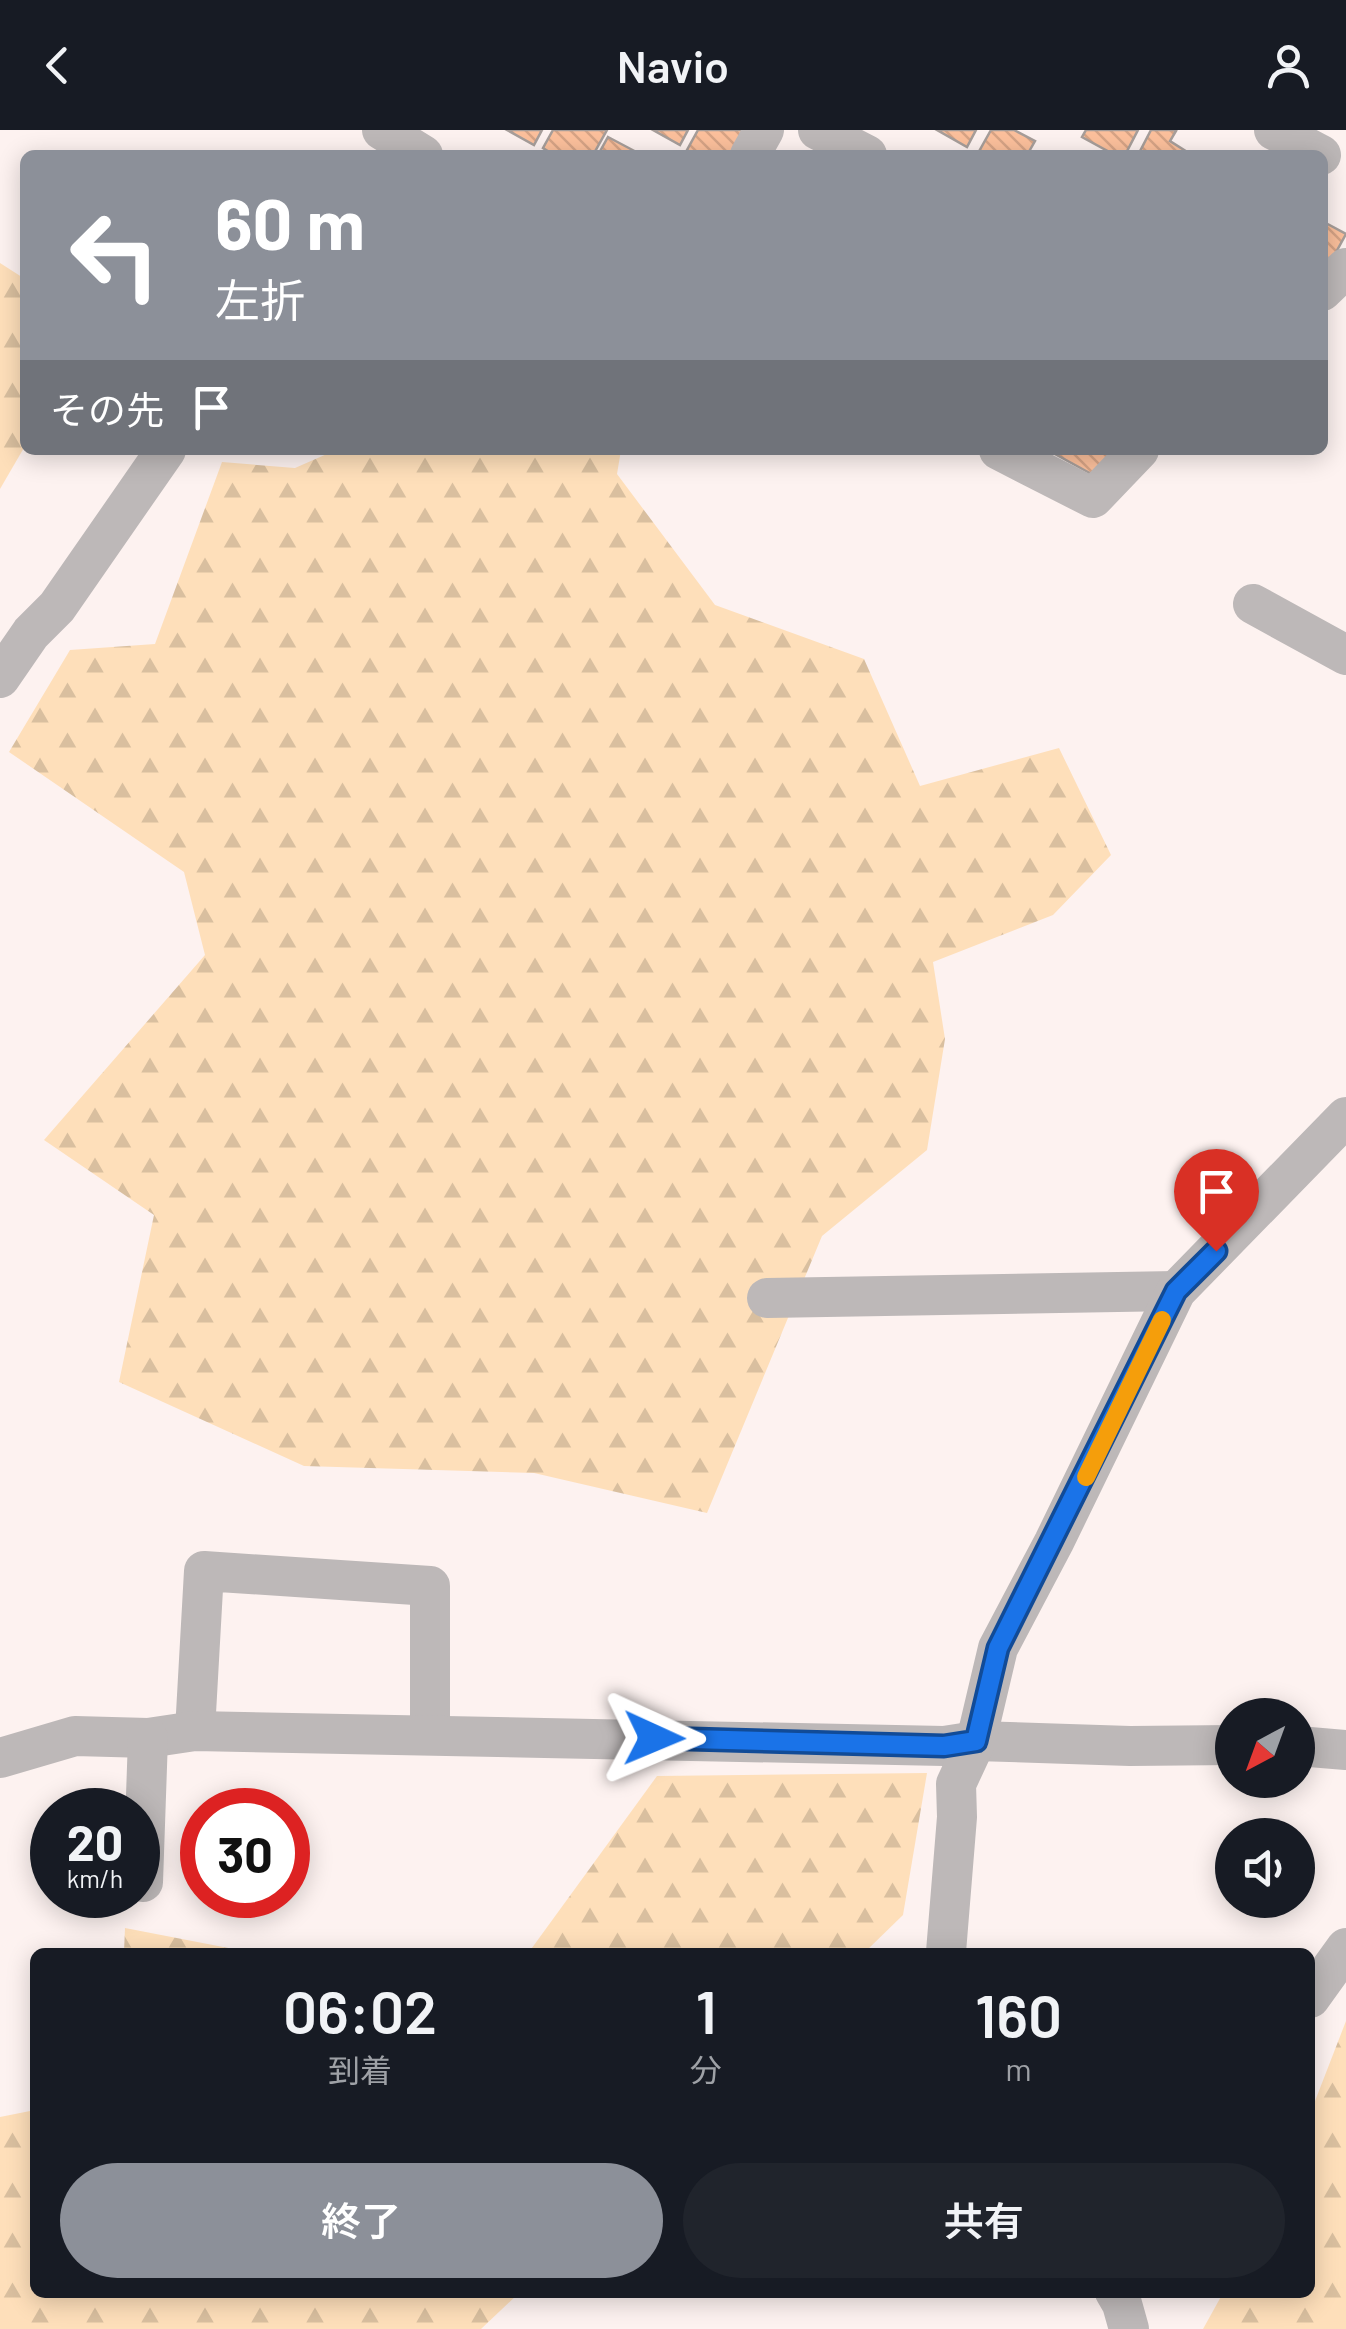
<!DOCTYPE html>
<html lang="ja">
<meta charset="utf-8">
<style>
:root{--surface:#171b24;--page:#20242c;--text:#f1f3f6;--muted:#9ea1a6;--accent:#8c9099}
body{margin:0;font-family:Barlow,"Noto Sans JP",sans-serif;background:var(--page);color:var(--text);height:100vh;display:flex;flex-direction:column;font-size:38px;white-space:nowrap}
*{box-sizing:border-box;margin:0}
p{font-size:32px;color:var(--muted)}
.icon{flex:none;width:55px;height:55px;fill:none;stroke:currentColor;stroke-width:2;stroke-linecap:round;stroke-linejoin:round}
.map{position:relative;flex:1;overflow:hidden}
.drawer{position:absolute;left:30px;top:1818px;width:1285px;height:350px;display:flex;flex-direction:column;background:var(--surface);border-radius:15px;box-shadow:0 5px 25px #0003}
.drawer>*{flex:none}
.top-card{position:absolute;left:20px;top:20px;width:1308px;height:305px;border-radius:15px;box-shadow:0 5px 25px #0003;background:#8c9099;color:#fff;overflow:hidden}
.needle{width:65px;rotate:221deg}
.controls{position:absolute;left:1215px;top:1568px;display:grid;gap:20px}
.controls a{display:grid;place-items:center;width:100px;height:100px;border-radius:50%;background:var(--surface);box-shadow:0 5px 25px #0003;font-size:50px}
.speed{position:absolute;left:30px;top:1658px;display:flex;gap:20px;font-size:50px;font-weight:700;text-align:center}
.speed>*{display:grid;place-content:center;width:130px;height:130px;border-radius:50%;background:var(--surface);box-shadow:0 5px 25px #0003;line-height:1}
.speed small{font-size:25px;font-weight:400}
.speed .limit{border:15px solid #d22;background:#fff;color:#111}
.pin{position:absolute;display:grid;place-items:center;width:85px;height:85px;color:#fff;margin:-102px -42px;border-radius:50% 50% 50% 0;rotate:-45deg;box-shadow:0 0 10px #0007}
.pin .icon{rotate:45deg}
.me{position:absolute;width:110px;margin:-55px;rotate:91deg;stroke-linejoin:round;filter:drop-shadow(0 0 8px #0008)}
.turn{display:flex;align-items:center;gap:35px;height:210px;padding:0 30px;font-size:45px}
.turn .icon{width:130px;height:130px;stroke-width:2.5}
.turn b{display:block;font-size:70px;line-height:85px}
.then{display:flex;align-items:center;height:95px;padding:0 30px;background:#0003;gap:20px;font-size:38px}
.eta{display:flex;justify-content:space-evenly;align-items:center;height:170px;text-align:center}
.eta b{font-size:60px;font-weight:600;line-height:70px}
.button{display:flex;gap:20px;margin-top:auto;padding:20px 30px}
.button a{flex:1;height:115px;border-radius:60px;background:var(--accent);color:#fff;font-size:40px;font-weight:600;line-height:115px;text-align:center}
.button a+a{background:var(--page);color:var(--text)}
header{display:flex;justify-content:space-between;align-items:center;height:130px;padding:0 30px;background:var(--surface);font-size:45px;font-weight:600}
.map>svg:first-child{display:block}
</style>
<header><svg class="icon" aria-label="back" viewBox="0 0 24 24"><path d="M15 5l-7 7 7 7"/></svg>Navio<svg class="icon" aria-label="person" viewBox="0 0 24 24"><circle cx="12" cy="8" r="4"/><path d="M4 21q1-7 8-7t8 7"/></svg></header>
<div class="map">
<svg width="1346" height="2199" viewBox="0 0 1346 2199">
<defs>
<pattern id="forest-firs" width="22" height="20" patternUnits="userSpaceOnUse" patternTransform="scale(2.5)"><rect width="22" height="20" fill="#fedfba"/><path d="M5 1l3.5 6h-7zM16 11l3.5 6h-7z" fill="#d9bf9f"/></pattern>
<pattern id="building-back-hatch" width="6" height="6" patternUnits="userSpaceOnUse" patternTransform="scale(2.5)"><rect width="6" height="6" fill="#fcc09c"/><path d="M-1 5l2 2M0 0l6 6M5-1l2 2" fill="none" stroke="#d7a486"/></pattern>
</defs>
<rect width="100%" height="100%" fill="#fdf2f0"/>
<g fill="url(#forest-firs)">
<polygon points="0,133 25,149 25,316 0,359"/>
<polygon points="336,320 621,320 617,344 715,475 864,529 920,656 1059,618 1111,725 1053,785 933,832 945,909 927,1020 822,1106 707,1383 534,1343 304,1336 119,1252 154,1085 44,1010 205,825 184,742 9,622 70,520 155,514 222,332 295,338"/>
<polygon points="927,1643 903,1785 865,1822 529,1822 657,1646"/>
<polygon points="125,1798 249,1822 124,1822"/>
<polygon points="1346,1891 1346,2199 1203,2199 1223,2163 1310,2162 1310,1984"/>
<polygon points="35,1980 35,2162 519,2163 481,2199 0,2199 0,1987"/>
</g>
<g fill="url(#building-back-hatch)" stroke="#a79e9a" stroke-width="2.5">
<polygon points="507,0 542,0 534,15"/>
<polygon points="553,0 607,0 593,25 554,25 543,18"/>
<polygon points="653,0 688,0 680,15"/>
<polygon points="698,0 752,0 738,25 697,25 687,20"/>
<polygon points="937,0 976,0 967,17"/>
<polygon points="991,0 1014,0 1035,11 1027,25 977,25"/>
<polygon points="1086,0 1138,0 1125,25 1115,25 1082,7"/>
<polygon points="1173,0 1176,1 1170,11 1192,25 1138,25 1151,0"/>
<polygon points="608,7 642,25 598,25"/>
<polygon points="1322,91 1346,104 1329,135 1322,132"/>
<polygon points="1057,320 1112,320 1097,347 1055,324"/>
</g>
<g fill="none" stroke-linecap="round" stroke-linejoin="round">
<g stroke="#bdb8b8" stroke-width="40">
<polyline points="382,0 423,25"/>
<polyline points="818,0 867,25"/>
<polyline points="1274,0 1321,25"/>
<polyline points="750,25 764,0"/>
<polyline points="1322,161 1346,138"/>
<polyline points="999,320 1093,368 1139,320"/>
<polyline points="1253,474 1346,525"/>
<polyline points="0,548 31,503 57,477 166,320"/>
<polyline points="767,1168 1176,1161"/>
<polyline points="195,1601 204,1441 430,1456 430,1604"/>
<polyline points="1298,1616 1346,1620"/>
<polyline points="0,1628 75,1606 148,1608 195,1601 944,1616 976,1611 1130,1616 1232,1615"/>
<polyline points="143,1752 148,1608"/>
<polyline points="946,1822 957,1687 956,1654 976,1611 998,1518 1054,1412 1176,1161 1346,987"/>
<polyline points="1310,1868 1346,1818"/>
<polyline points="1115,2162 1122,2174 1129,2199"/>
</g>
</g>
<g fill="none" stroke-linecap="round" stroke-linejoin="round">
<defs>
<polyline id="route" points="654,1608 944,1616 976,1611 998,1518 1176,1161 1216,1121"/>
</defs>
<use href="#route" stroke="#114b97" stroke-width="25"/>
<use href="#route" stroke="#1a73e8" stroke-width="18"/>
<polyline stroke="#f59e0b" stroke-width="18" points="1086,1347 1162,1190"/>
</g>
</svg>
<div class="controls">
<a><svg class="needle" viewBox="-14 -14 28 28"><path d="M0-13l5 13h-10z" fill="#e53935"/><path d="M0 13l5-13h-10z" fill="#9ea1a6"/></svg></a>
<a><svg class="icon" aria-label="sound" viewBox="0 0 24 24"><path d="M4 9h4l5-4v14l-5-4H4zM17 9q2 3 0 6"/></svg></a>
</div>
<div class="speed"><div>20<small>km/h</small></div><div class="limit">30</div></div>
<div class="pin" style="left:1216px;top:1121px;background:#d93025"><svg class="icon" aria-label="arrive" viewBox="0 0 24 24"><path d="M6 21V4h12l-3 4 3 4H6"/></svg></div>
<svg class="me" style="left:654px;top:1608px" viewBox="-20 -20 40 40"><path d="M0-17L14 15 0 8-14 15z" fill="#1a73e8" stroke="#fff" stroke-width="4"/></svg>
<div class="top-card">
<div class="turn"><svg class="icon" aria-label="left" viewBox="0 0 24 24"><path d="M17 20v-9H6M10 6l-5 5 5 5"/></svg><div><b>60 m</b>左折</div></div>
<div class="then">その先<svg class="icon" aria-label="arrive" viewBox="0 0 24 24"><path d="M6 21V4h12l-3 4 3 4H6"/></svg></div>
</div>
<section class="drawer">
<div class="eta">
<div><b>06:02</b><p>到着</p></div>
<div><b>1</b><p>分</p></div>
<div><b>160</b><p>m</p></div>
</div>
<div class="button"><a>終了</a><a>共有</a></div>
</section>
</div>
